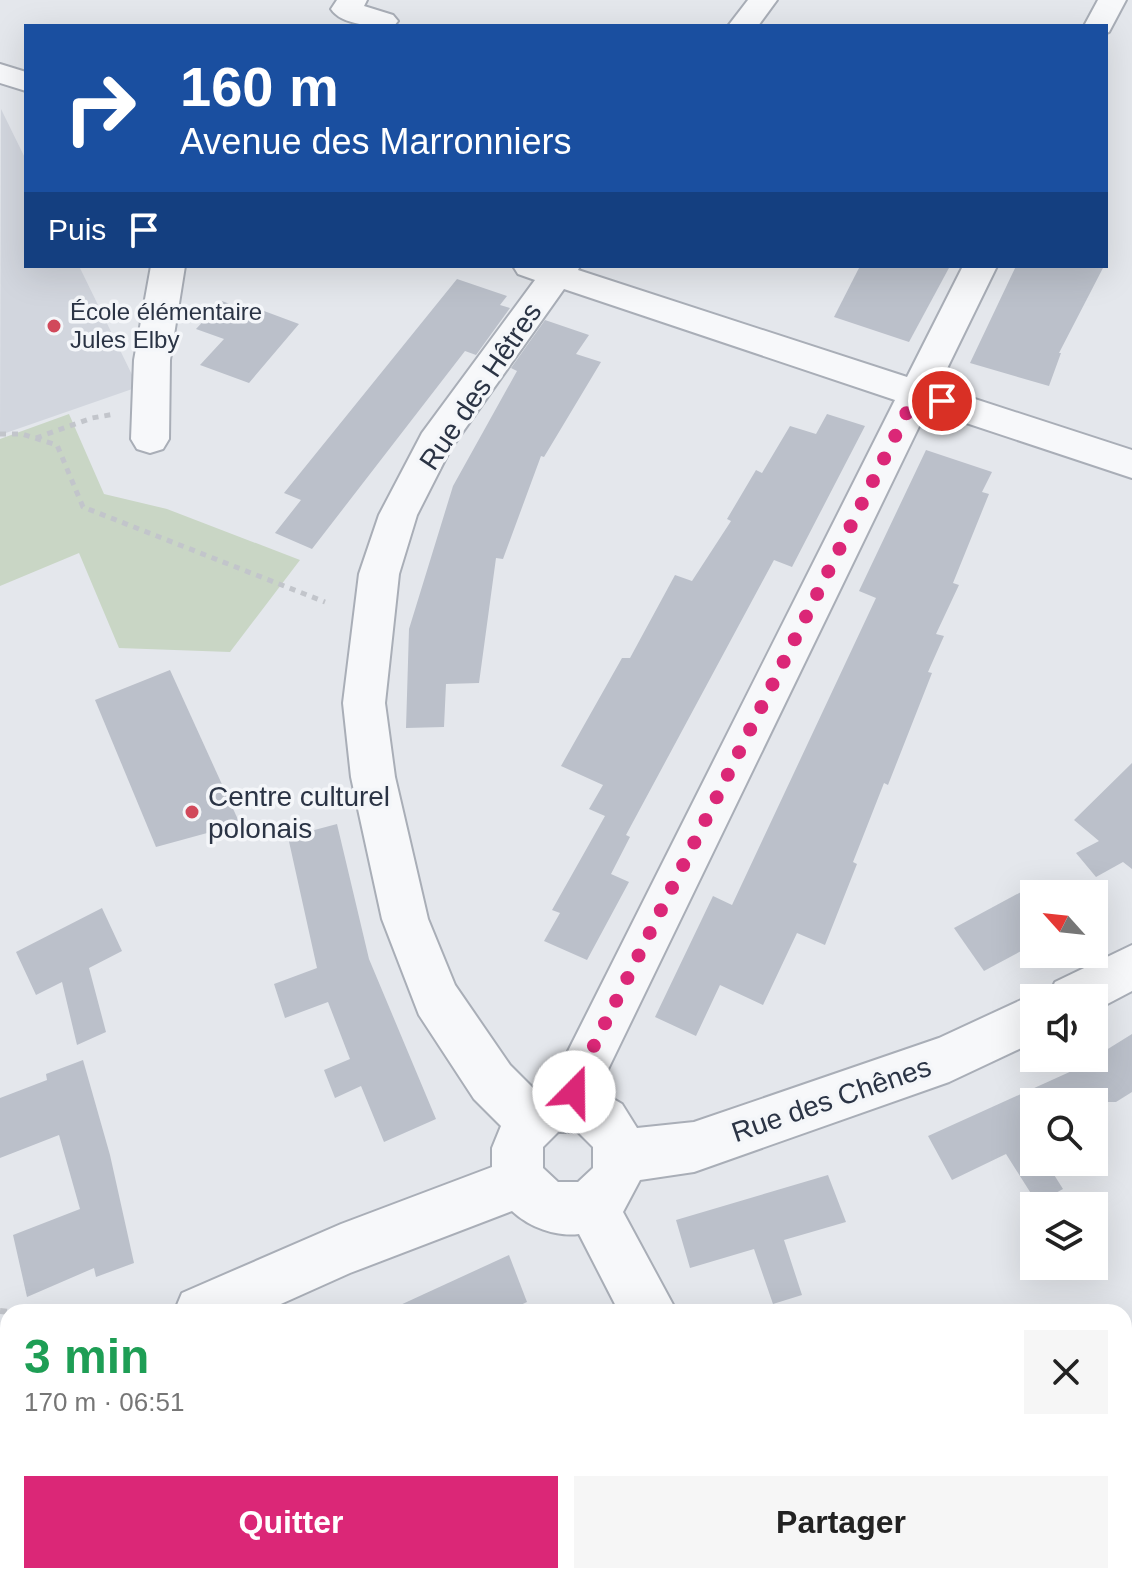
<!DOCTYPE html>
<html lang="fr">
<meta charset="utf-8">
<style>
:root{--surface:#fff;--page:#f6f6f6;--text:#222;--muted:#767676;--accent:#db2777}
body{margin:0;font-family:Arial,sans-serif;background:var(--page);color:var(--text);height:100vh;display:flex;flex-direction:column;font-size:30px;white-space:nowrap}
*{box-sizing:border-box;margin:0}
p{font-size:26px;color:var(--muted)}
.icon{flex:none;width:44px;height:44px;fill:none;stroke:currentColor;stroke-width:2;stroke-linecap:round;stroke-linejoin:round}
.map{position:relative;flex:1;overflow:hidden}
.side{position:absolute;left:0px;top:1304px;width:1132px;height:280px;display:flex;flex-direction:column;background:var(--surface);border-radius:24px 24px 0 0;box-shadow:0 8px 32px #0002}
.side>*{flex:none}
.hud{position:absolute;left:24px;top:24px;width:1084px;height:244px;border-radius:0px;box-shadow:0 8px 32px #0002;background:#1a4fa0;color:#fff;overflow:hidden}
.needle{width:52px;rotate:297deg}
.fabs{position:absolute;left:1020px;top:880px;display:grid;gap:16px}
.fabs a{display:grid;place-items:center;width:88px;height:88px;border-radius:0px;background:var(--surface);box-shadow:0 8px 32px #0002;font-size:40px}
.pin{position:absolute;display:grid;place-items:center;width:68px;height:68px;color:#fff;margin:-34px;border:4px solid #fff;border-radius:50%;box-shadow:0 2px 8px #0007}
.me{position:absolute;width:88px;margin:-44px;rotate:22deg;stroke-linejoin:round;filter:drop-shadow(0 0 6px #0008)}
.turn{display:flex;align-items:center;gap:28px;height:168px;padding:0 24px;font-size:36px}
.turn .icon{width:104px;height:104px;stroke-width:2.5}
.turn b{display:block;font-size:56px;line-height:68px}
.then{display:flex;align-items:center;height:76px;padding:0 24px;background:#0003;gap:16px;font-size:30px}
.round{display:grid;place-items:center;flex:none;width:84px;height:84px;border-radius:0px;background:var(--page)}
.headline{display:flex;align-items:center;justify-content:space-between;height:136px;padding:0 24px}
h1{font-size:48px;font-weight:700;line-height:60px;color:#1e9e55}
.button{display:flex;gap:16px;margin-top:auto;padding:16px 24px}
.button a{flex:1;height:92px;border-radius:0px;background:var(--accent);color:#fff;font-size:32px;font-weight:700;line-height:92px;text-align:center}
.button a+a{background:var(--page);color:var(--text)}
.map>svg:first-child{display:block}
</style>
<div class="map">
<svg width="1132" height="1584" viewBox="0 0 1132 1584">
<rect width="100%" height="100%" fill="#e4e7ec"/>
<polygon fill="#d2d6de" points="1,109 26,160 26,266 79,266 138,387 0,435"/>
<polygon fill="#c9d6c5" points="69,414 104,494 167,509 300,560 230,652 119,648 79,553 0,586 0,439"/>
<g fill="#bbc0ca">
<polygon points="860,266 950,266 909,342 834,317"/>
<polygon points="1016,266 1104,266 1059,353 1061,353 1049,386 970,363"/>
<polygon points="457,279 507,296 500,305 510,308 476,355 465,351 312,549 275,533 301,500 284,493"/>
<polygon points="222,301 248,311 253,307 299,324 249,383 200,365 224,339 196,329"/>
<polygon points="545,320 589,335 576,354 601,362 544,457 541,456 503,559 496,558 479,683 446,684 444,727 406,728 409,629 453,486 517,371 511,368"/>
<polygon points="827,414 865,426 792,567 774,560 626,835 630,837 611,874 629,882 587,960 544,941 560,913 552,910 605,816 589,809 603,785 561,766 622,658 630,658 675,575 692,581 731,521 727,519 756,470 762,473 790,426 816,434"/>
<polygon points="926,450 992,472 982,492 989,494 953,583 959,585 936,634 944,636 928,672 932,673 888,785 884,783 853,862 857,864 825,945 797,933 763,1005 720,985 696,1036 655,1017 713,896 732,905 876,598 859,591"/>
<polygon points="170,670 240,824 156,847 95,700"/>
<polygon points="1132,763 1132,869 1123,862 1096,877 1076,853 1099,841 1074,820"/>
<polygon points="337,824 369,959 436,1119 384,1142 361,1086 335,1098 324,1070 350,1059 328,1002 285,1018 274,984 317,968 288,837"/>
<polygon points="1034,885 1034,944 984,971 954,928"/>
<polygon points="102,908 122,951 89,968 106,1032 77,1045 62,982 36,995 16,952"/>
<polygon points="1132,1034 1132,1092 1116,1102 1034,1102 1034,1162 1046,1162 1063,1189 1037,1203 1006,1154 952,1180 928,1136 1074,1070"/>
<polygon points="83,1060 110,1155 134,1263 96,1277 94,1268 27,1297 13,1235 80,1209 59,1135 0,1158 0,1098 47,1080 46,1074"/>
<polygon points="828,1175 846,1222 784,1240 802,1295 773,1304 754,1249 690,1268 676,1220"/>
<polygon points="509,1255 527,1302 506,1312 385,1312"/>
</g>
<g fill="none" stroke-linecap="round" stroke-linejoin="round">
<defs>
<g id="minor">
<path d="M337 0H367L364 6 393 15 398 21 394 26C375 26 342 26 331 9Z"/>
<polygon points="748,0 777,0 758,26 728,26"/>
<polygon points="1098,0 1126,0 1109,32 1106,33 1106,26 1084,26"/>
<polygon points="0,64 26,72 26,91 0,83"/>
<polygon points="151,266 185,266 170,360 169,439 163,449 150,453 137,449 131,439 134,360"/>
<path d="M513 266H580L578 270 907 377 963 266H997L938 387 1132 450V478L927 410 598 1090 622 1104 637 1128 694 1122 939 1038 1034 994 1044 998H1034V1042L949 1082 694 1172 640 1180 623 1212 677 1312H619L579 1234C556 1237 529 1227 512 1211L350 1273 263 1312H174L182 1293 341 1224 492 1167V1148L501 1126 474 1099 419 1015 382 919 351 777 343 703 359 574 379 515 422 433 535 280 518 274ZM564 289 895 400 551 1085 536 1091 510 1065 455 985 428 919 395 777 385 703 399 574 417 515 450 450ZM558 1132H578L593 1147V1168L578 1182H558L543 1168V1147Z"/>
<polygon points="1132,945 1132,991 1094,1011 1094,998 1048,998 1055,982"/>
<polygon points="0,1382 8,1385 8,1475 0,1472"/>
<polygon points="8,1575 67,1576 70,1584 10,1584"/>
<polygon points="853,1576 968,1576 972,1584 850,1584"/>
</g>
</defs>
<use href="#minor" stroke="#a9aeb7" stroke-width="4"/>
<g stroke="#c2c5cb" stroke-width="5" stroke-dasharray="6 6" stroke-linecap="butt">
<polyline points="0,434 22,434 57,445 83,507 325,602"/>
<polyline points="36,438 92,418 115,414"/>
</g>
<polyline stroke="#c2c5cb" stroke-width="6" stroke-dasharray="7 7" stroke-linecap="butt" points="0,1311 9,1312"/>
<use href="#minor" fill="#f7f8fa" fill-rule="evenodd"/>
</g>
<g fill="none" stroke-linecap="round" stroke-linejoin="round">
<polyline stroke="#db2777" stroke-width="14" stroke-dasharray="0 25.2" points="574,1092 578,1078 910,406 918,393 942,401"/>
</g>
<g fill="#d1495b" stroke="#f4f6f9" stroke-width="3">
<circle cx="54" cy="326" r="8"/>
<circle cx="192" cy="812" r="8"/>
</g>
<g text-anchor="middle" stroke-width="7" stroke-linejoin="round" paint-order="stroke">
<g font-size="24" fill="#2b3445" stroke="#f4f6f9" text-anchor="start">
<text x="70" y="320">École élémentaire<tspan x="70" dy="28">Jules Elby</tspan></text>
</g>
<g font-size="28" fill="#2b3445" stroke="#f4f6f9">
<text transform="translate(480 386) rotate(-56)" y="10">Rue des Hêtres</text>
<text transform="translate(831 1099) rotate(-19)" y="10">Rue des Chênes</text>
</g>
<g font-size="28" fill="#2b3445" stroke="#f4f6f9" text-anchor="start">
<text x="208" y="806">Centre culturel<tspan x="208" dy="32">polonais</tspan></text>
</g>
</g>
</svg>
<div class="fabs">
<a><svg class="needle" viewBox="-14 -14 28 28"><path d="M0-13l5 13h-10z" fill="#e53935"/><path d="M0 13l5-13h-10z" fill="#767676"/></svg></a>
<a><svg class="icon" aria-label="sound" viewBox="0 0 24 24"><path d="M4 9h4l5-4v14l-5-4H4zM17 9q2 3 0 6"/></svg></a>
<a><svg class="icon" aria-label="search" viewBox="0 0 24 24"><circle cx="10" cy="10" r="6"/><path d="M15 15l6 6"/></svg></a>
<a><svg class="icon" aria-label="layers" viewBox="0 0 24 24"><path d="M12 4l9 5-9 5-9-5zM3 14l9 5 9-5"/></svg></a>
</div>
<div class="pin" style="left:942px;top:401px;background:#d93025"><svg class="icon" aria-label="arrive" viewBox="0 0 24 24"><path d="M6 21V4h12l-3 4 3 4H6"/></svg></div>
<svg class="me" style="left:574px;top:1092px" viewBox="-20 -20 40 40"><circle r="19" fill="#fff"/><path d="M0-13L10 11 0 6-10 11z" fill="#db2777"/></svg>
<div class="hud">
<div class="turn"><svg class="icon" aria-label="right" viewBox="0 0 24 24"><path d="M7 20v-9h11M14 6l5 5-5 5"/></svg><div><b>160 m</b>Avenue des Marronniers</div></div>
<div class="then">Puis<svg class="icon" aria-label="arrive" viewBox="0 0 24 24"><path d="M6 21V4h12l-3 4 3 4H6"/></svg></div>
</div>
<section class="side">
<div class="headline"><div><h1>3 min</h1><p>170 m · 06:51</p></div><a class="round"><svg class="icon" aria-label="close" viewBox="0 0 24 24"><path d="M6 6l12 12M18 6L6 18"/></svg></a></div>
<div class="button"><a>Quitter</a><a>Partager</a></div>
</section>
</div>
